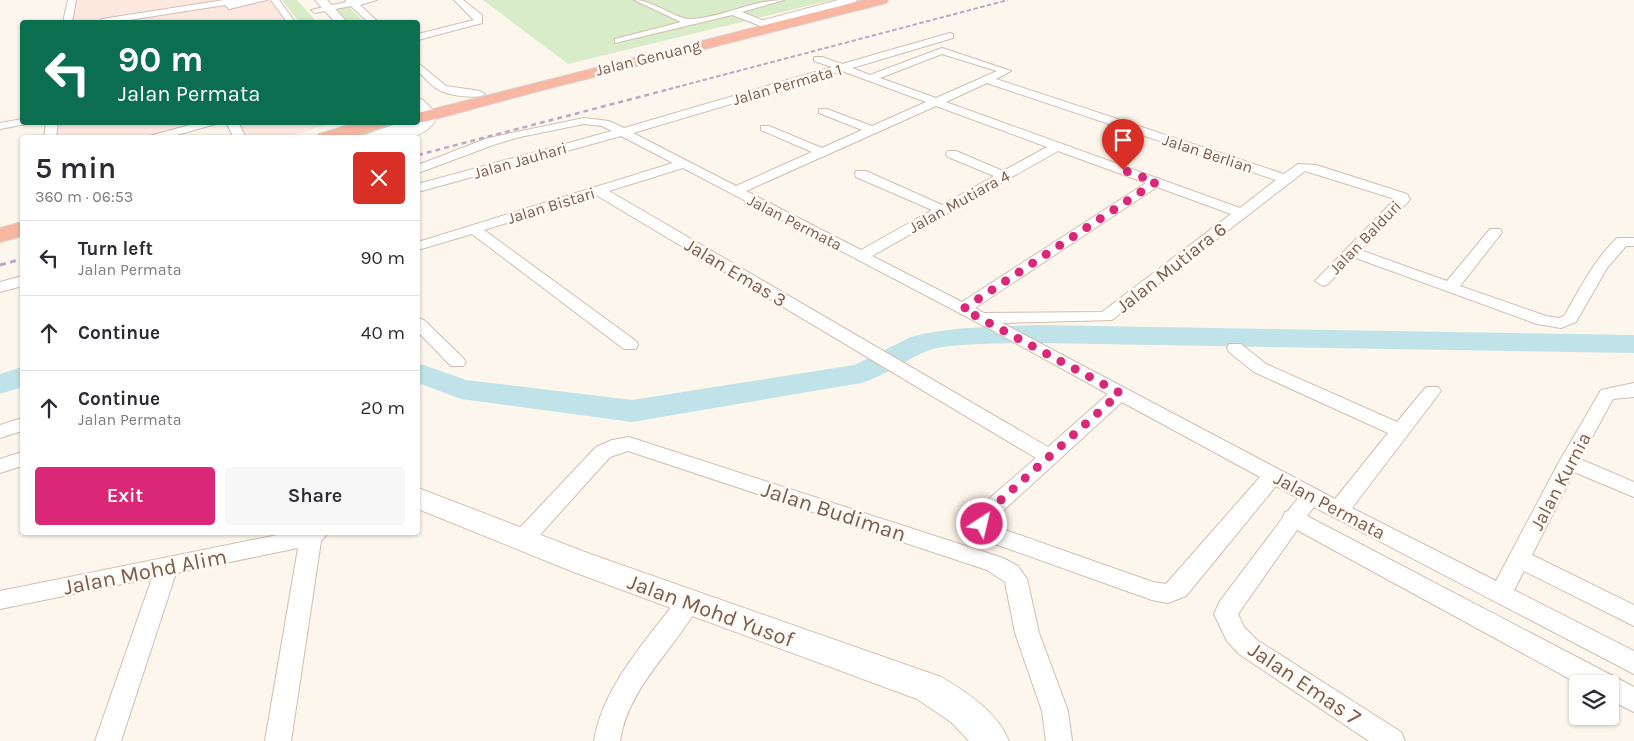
<!DOCTYPE html>
<meta charset="utf-8">
<style>
:root{--surface:#fff;--page:#f7f7f7;--text:#2b2b33;--muted:#7c7c81;--line:#e1e1e2;--accent:#db2777}
body{margin:0;font-family:Karla,sans-serif;background:var(--page);color:var(--text);height:100vh;display:flex;flex-direction:column;font-size:19px;white-space:nowrap}
*{box-sizing:border-box;margin:0}
p{font-size:16px;color:var(--muted)}
.icon{flex:none;width:28px;height:28px;fill:none;stroke:currentColor;stroke-width:2;stroke-linecap:round;stroke-linejoin:round}
.map{position:relative;flex:1;overflow:hidden}
.details{position:absolute;left:20px;top:135px;width:400px;height:400px;display:flex;flex-direction:column;background:var(--surface);border-radius:5px;box-shadow:0 1px 4px #0004}
.details>*{flex:none}
.banner{position:absolute;left:20px;top:20px;width:400px;height:105px;border-radius:5px;box-shadow:0 1px 4px #0004;background:#0b6e4f;color:#fff;overflow:hidden}
.fabs{position:absolute;left:1569px;top:675px;display:grid;gap:10px}
.fabs a{display:grid;place-items:center;width:50px;height:50px;border-radius:5px;background:var(--surface);box-shadow:0 1px 4px #0004;font-size:25px}
.pin{position:absolute;display:grid;place-items:center;width:42px;height:42px;color:#fff;margin:-51px -21px;border-radius:50% 50% 50% 0;rotate:-45deg;box-shadow:0 0 5px #0007}
.pin .icon{rotate:45deg}
.me{position:absolute;width:55px;margin:-28px;rotate:35deg;stroke-linejoin:round;filter:drop-shadow(0 0 4px #0008)}
.turn{display:flex;align-items:center;gap:18px;height:105px;padding:0 15px;font-size:22px}
.turn .icon{width:65px;height:65px;stroke-width:2.5}
.turn b{display:block;font-size:35px;line-height:42px}
.round{display:grid;place-items:center;flex:none;width:52px;height:52px;border-radius:5px;background:var(--page)}
.head{display:flex;align-items:center;justify-content:space-between;height:85px;padding:0 15px}
h1{font-size:30px;font-weight:600;line-height:38px}
.action{display:flex;gap:10px;margin-top:auto;padding:10px 15px}
.action a{flex:1;height:58px;border-radius:5px;background:var(--accent);color:#fff;font-size:20px;font-weight:600;line-height:58px;text-align:center}
.action a+a{background:var(--page);color:var(--text)}
ul{padding:0;list-style:none}
li{display:flex;align-items:center;gap:15px;height:75px;padding:0 15px;border-top:1px solid var(--line)}
li div{flex:1}
li b{display:block;font-size:19px}
li em{font-style:normal}
.map>svg:first-child{display:block}
</style>
<div class="map">
<svg width="1634" height="741" viewBox="0 0 1634 741">
<rect width="100%" height="100%" fill="#fdf6ec"/>
<g fill="#fde8e0">
<polygon points="69,0 275,0 292,22 64,22"/>
<polygon points="48,123 225,123 155,137 47,138"/>
<polygon points="227,123 332,123 284,138 235,137"/>
</g>
<g fill="#d8ecc9">
<polygon points="282,0 297,0 317,22 299,22"/>
<polygon points="483,0 832,0 568,64"/>
<polygon points="349,7 364,22 345,22 334,10"/>
</g>
<g fill="none" stroke-linecap="round" stroke-linejoin="round">
<g fill="#bfe3e8" fill-rule="evenodd">
<path d="M1039 325 1634 335V353L1039 343C1011 344 951 342 927 351 905 360 885 376 861 383L632 422 461 399 418 383V363L466 380 632 400 854 365 911 337C952 326 996 327 1039 325Z"/>
<polygon points="22,367 22,387 0,394 0,374"/>
</g>
<defs>
<g id="street">
<polygon points="68,0 76,0 72,22 63,22"/>
<polygon points="224,0 267,0 229,9 225,5 116,22 97,22 102,19"/>
<polygon points="271,0 279,0 295,22 287,22"/>
<polygon points="345,0 377,0 360,5 378,22 368,22 351,6 315,13 311,10 346,2"/>
<polygon points="454,0 463,0 482,15 482,23 418,40 418,34 474,20"/>
<path d="M634 0C654 0 678 21 692 19 724 17 752 0 784 0L742 12 767 22V26H761L732 15 615 43V39L681 22Z"/>
<path d="M950 33 953 34V38L852 68 870 75 942 48 1011 71 996 79 1284 174 1298 164 1316 165 1407 194 1410 199 1408 202 1360 250 1447 281 1490 229H1500L1502 232 1500 235 1460 286 1546 316 1559 318 1564 316C1580 289 1594 260 1617 238H1634V246H1626L1607 268 1576 322 1561 328 1537 324 1353 257 1328 284 1323 286 1315 281 1318 278 1395 199 1305 171 1112 320 1002 323 1335 499 1388 433 1254 372 1229 352 1227 348 1229 344H1241L1266 364 1397 422 1426 387H1438L1441 391 1438 395 1352 508 1496 581 1559 462 1601 390 1634 383V397L1613 399 1580 459 1634 482V497L1574 472 1532 555 1634 605V626L1524 571 1514 590 1634 651V674L1314 507 1307 516 1634 687V712L1610 700V684H1579L1297 530 1238 614 1244 627 1257 640 1401 732 1405 741H1369L1239 654 1227 641 1214 614 1220 601 1282 519 1285 512 1288 511 1298 498 1276 486 1186 596 1168 603 1152 600 992 543C979 535 966 527 976 510L1036 458 596 195 484 230 636 341 638 345 636 349H624L472 234 418 250V242L673 163 621 136 418 192V184L612 131 602 126 584 124 520 137 496 144 418 173V165L488 138 584 118 609 121 624 128 832 67 814 61V57H822L842 64ZM942 54 997 71 936 98 880 78ZM842 71 926 102 872 126 827 109H819V113L862 130 822 148 769 126H761V130L812 152 736 186 633 133ZM987 83 1276 180 1240 208 946 102ZM936 106 1047 147 1003 171 956 151H948L946 154 948 157 994 176 942 205 866 171H856L855 174 856 177 932 210 861 250 746 191ZM1058 151 1146 183 962 302 872 256ZM683 168 990 329 1108 394 1048 447 609 191ZM1157 187 1231 214 1102 312 984 313 975 308ZM1122 402 1260 477 1166 584 1153 582 1008 531 994 524V519Z"/>
<path d="M418 63 446 86 480 91 485 94C479 100 446 95 439 90 431 86 424 77 418 71Z"/>
<polygon points="22,119 22,122 27,122 26,124 0,129 0,123"/>
<polygon points="46,122 58,122 56,138 44,138"/>
<polygon points="201,122 223,122 166,138 142,138"/>
<polygon points="226,122 238,122 246,138 234,138"/>
<polygon points="22,276 22,286 0,292 0,282"/>
<polygon points="418,318 424,320 463,358 466,362 463,366 451,366 418,332"/>
<polygon points="22,418 22,431 0,438 0,425"/>
<polygon points="629,437 1003,558 1018,566 1027,579 1039,633 1068,711 1072,741 1046,741 1042,711 1015,633 1005,582 987,570 628,451 610,457 530,546 522,548 514,546 511,540 514,534 596,447 612,440"/>
<polygon points="22,452 22,466 0,473 0,459"/>
<polygon points="292,532 329,532 321,541 291,741 265,741 298,548 176,573 121,741 95,741 152,578 0,609 0,591"/>
<path d="M689 591 697 594 701 601C676 649 628 686 620 741H594C603 685 648 639 681 594Z"/>
</g>
<g id="secondary">
<polygon points="315,0 327,0 347,22 335,22"/>
<polygon points="838,0 857,0 855,2 764,28 758,24 760,21"/>
<path d="M418 98 423 100 438 115C426 145 389 138 362 138L364 135C380 130 396 122 412 122L414 125 422 116 418 111Z"/>
<path d="M418 488 593 555 941 677C968 693 996 711 1009 741H969L951 722 917 699 571 571 418 509Z"/>
</g>
<g id="highway">
<polygon points="864,0 888,0 886,3 550,88 424,122 414,122 418,122 418,113"/>
<polygon points="359,122 389,122 386,126 348,138 317,138 319,134"/>
<polygon points="22,222 22,236 0,242 0,228"/>
</g>
</defs>
<use href="#street" stroke="#d1beb0" stroke-width="2"/>
<use href="#secondary" stroke="#d6c0b0" stroke-width="2"/>
<use href="#highway" stroke="#dad1cd" stroke-width="2"/>
<use href="#street" fill="#fff" fill-rule="evenodd"/>
<use href="#secondary" fill="#fff" fill-rule="evenodd"/>
<use href="#highway" fill="#f7b7a3" fill-rule="evenodd"/>
<polyline stroke="#b9a8c9" stroke-width="2" stroke-dasharray="4.5 2.5" stroke-linecap="butt" points="662,91 1008,0"/>
<polyline stroke="#b9a8c9" stroke-width="2.5" stroke-dasharray="5 4" stroke-linecap="butt" points="418,155 666,90"/>
<polyline stroke="#b9a8c9" stroke-width="3" stroke-dasharray="6 4.5" stroke-linecap="butt" points="0,265 22,259"/>
</g>
<g fill="none" stroke-linecap="round" stroke-linejoin="round">
<polyline stroke="#db2777" stroke-width="9" stroke-dasharray="0 16.2" points="982,524 983,516 1120,393 963,309 1156,182 1123,170"/>
</g>
<g text-anchor="middle" stroke-width="5" stroke-linejoin="round" paint-order="stroke">
<g font-size="16" fill="#7a5c4d" stroke="#fffaf3">
<text transform="translate(648 57) rotate(-14)" y="6">Jalan Genuang</text>
<text transform="translate(787 84) rotate(-16)" y="6">Jalan Permata 1</text>
<text transform="translate(1208 153) rotate(18)" y="6">Jalan Berlian</text>
<text transform="translate(520 160) rotate(-16)" y="6">Jalan Jauhari</text>
<text transform="translate(959 201) rotate(-29)" y="6">Jalan Mutiara 4</text>
<text transform="translate(551 205) rotate(-17)" y="6">Jalan Bistari</text>
<text transform="translate(795 222) rotate(27)" y="6">Jalan Permata</text>
<text transform="translate(1365 237) rotate(-46)" y="6">Jalan Balduri</text>
</g>
<g font-size="19" fill="#7a5c4d" stroke="#fffaf3">
<text transform="translate(1171 267) rotate(-38)" y="7">Jalan Mutiara 6</text>
<text transform="translate(736 272) rotate(31)" y="7">Jalan Emas 3</text>
<text transform="translate(1560 481) rotate(-62)" y="7">Jalan Kurnia</text>
<text transform="translate(1330 505) rotate(28)" y="7">Jalan Permata</text>
</g>
<g font-size="22" fill="#7a5c4d" stroke="#fffaf3">
<text transform="translate(834 511) rotate(18)" y="8">Jalan Budiman</text>
<text transform="translate(145 571) rotate(-11)" y="8">Jalan Mohd Alim</text>
<text transform="translate(711 610) rotate(20)" y="8">Jalan Mohd Yusof</text>
<text transform="translate(1305 683) rotate(34)" y="8">Jalan Emas 7</text>
</g>
</g>
</svg>
<div class="fabs">
<a><svg class="icon" aria-label="layers" viewBox="0 0 24 24"><path d="M12 4l9 5-9 5-9-5zM3 14l9 5 9-5"/></svg></a>
</div>
<div class="pin" style="left:1123px;top:170px;background:#d93025"><svg class="icon" aria-label="arrive" viewBox="0 0 24 24"><path d="M6 21V4h12l-3 4 3 4H6"/></svg></div>
<svg class="me" style="left:982px;top:524px" viewBox="-20 -20 40 40"><circle r="17" fill="#db2777" stroke="#fff" stroke-width="3"/><path d="M0-11L8 9 0 5-8 9z" fill="#fff"/></svg>
<div class="banner">
<div class="turn"><svg class="icon" aria-label="left" viewBox="0 0 24 24"><path d="M17 20v-9H6M10 6l-5 5 5 5"/></svg><div><b>90 m</b>Jalan Permata</div></div>
</div>
<section class="details">
<div class="head"><div><h1>5 min</h1><p>360 m · 06:53</p></div><a class="round" style="background:#d93025;color:#fff"><svg class="icon" aria-label="close" viewBox="0 0 24 24"><path d="M6 6l12 12M18 6L6 18"/></svg></a></div>
<ul>
<li><svg class="icon" aria-label="left" viewBox="0 0 24 24"><path d="M17 20v-9H6M10 6l-5 5 5 5"/></svg><div><b>Turn left</b><p>Jalan Permata</p></div><em>90 m</em></li>
<li><svg class="icon" aria-label="ahead" viewBox="0 0 24 24"><path d="M12 20V5M6 11l6-6 6 6"/></svg><div><b>Continue</b></div><em>40 m</em></li>
<li><svg class="icon" aria-label="ahead" viewBox="0 0 24 24"><path d="M12 20V5M6 11l6-6 6 6"/></svg><div><b>Continue</b><p>Jalan Permata</p></div><em>20 m</em></li>
</ul>
<div class="action"><a>Exit</a><a>Share</a></div>
</section>
</div>
